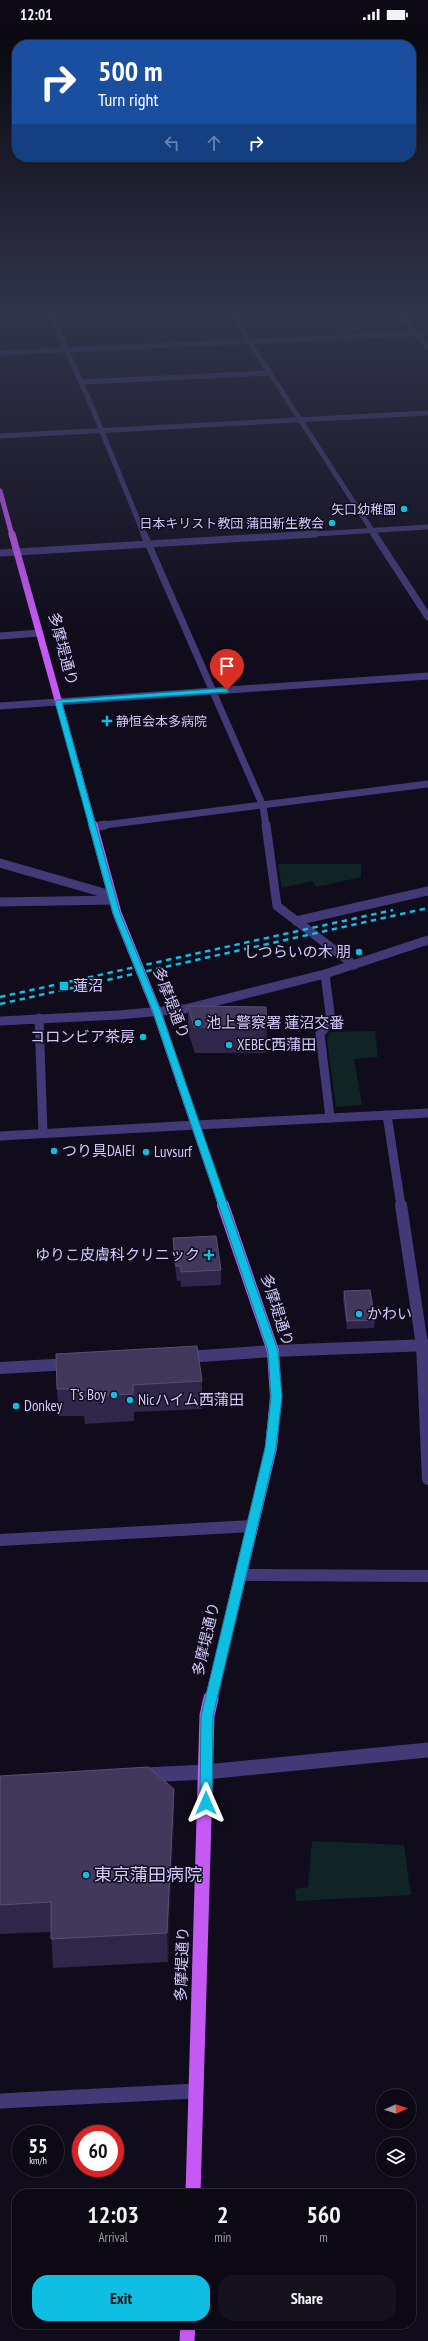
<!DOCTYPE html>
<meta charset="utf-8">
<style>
:root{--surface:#0c0914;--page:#15121d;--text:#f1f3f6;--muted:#9a9aa0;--line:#2c2a34;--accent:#0fbee3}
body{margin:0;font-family:"PT Sans Narrow","Noto Sans JP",sans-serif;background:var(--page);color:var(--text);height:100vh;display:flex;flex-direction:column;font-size:15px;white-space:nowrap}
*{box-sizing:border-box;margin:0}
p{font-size:13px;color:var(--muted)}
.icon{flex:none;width:22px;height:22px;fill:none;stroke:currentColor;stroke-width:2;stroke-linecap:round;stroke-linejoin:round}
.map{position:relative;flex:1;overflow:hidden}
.details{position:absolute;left:12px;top:2161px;width:404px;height:140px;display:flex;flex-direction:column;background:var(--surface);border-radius:16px;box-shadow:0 1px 3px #0004,0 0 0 1px var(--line)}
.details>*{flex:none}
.top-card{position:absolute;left:12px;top:12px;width:404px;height:122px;border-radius:16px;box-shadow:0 1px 3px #0004,0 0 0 1px var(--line);background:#1a4fa0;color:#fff;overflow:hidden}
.needle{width:26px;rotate:86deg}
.controls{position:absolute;left:376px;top:2061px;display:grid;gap:8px}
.controls a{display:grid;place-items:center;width:40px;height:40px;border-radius:50%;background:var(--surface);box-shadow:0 1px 3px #0004,0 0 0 1px var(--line);font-size:20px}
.speed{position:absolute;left:12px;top:2097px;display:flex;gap:8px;font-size:20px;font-weight:700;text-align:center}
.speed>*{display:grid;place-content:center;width:52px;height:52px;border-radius:50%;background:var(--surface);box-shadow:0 1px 3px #0004,0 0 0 1px var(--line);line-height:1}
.speed small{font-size:10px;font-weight:400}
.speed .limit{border:6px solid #d22;background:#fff;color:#111}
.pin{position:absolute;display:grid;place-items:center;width:34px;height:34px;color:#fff;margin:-41px -17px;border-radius:50% 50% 50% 0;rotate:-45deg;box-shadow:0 0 4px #0007}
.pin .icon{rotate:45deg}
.me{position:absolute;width:44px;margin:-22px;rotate:0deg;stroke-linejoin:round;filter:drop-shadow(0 0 3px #0008)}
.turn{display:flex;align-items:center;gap:14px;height:84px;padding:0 20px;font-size:18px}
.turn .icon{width:52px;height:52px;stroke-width:2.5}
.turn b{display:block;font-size:28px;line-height:34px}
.lanes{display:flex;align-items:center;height:38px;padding:0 20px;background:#0003;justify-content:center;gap:20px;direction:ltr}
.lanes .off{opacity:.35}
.eta{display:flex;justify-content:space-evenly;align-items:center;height:68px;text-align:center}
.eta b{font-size:24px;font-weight:800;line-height:28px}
.cta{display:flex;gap:8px;margin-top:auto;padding:8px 20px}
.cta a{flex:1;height:46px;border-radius:16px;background:var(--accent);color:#111;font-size:16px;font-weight:800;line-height:46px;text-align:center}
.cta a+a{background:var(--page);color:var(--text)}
.status{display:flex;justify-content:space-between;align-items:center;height:28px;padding:0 20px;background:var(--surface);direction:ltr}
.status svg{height:11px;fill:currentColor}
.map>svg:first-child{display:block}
</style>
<div class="status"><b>12:01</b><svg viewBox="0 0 49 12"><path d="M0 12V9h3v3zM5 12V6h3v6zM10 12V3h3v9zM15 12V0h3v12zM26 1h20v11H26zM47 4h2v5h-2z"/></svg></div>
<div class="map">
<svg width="428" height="2313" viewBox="0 0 428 2313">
<rect width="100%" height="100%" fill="#100c1b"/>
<g fill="#102425">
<polygon points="278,836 361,836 361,849 316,859 313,853 282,860"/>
<polygon points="375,1003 378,1029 354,1031 362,1077 336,1079 327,1012 329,1004"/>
<polygon points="312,1813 404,1817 411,1867 296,1873 295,1861 308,1859"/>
</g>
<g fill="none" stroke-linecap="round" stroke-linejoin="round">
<g stroke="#413a77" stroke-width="5">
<polyline points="49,282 92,379 144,507"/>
<polyline points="229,282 375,507"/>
<polyline points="396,282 428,319"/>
<polyline points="0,325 428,305"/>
<polyline points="81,354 269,345"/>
<polyline points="0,408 428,385"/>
</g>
<g stroke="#413a77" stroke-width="7">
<polyline points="144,506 263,778 266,798"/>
<polyline points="374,506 428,589"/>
<polyline points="0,608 40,605"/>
<polyline points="97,798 428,756"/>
</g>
<g stroke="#413a77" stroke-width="9">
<polyline points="266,797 277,878 354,937"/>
<polyline points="93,799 105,797"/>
<polyline points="0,835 111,867"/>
<polyline points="0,874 113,872"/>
<polyline points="296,893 428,863"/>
<polyline points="325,946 331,993 320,1006 330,1090"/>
<polyline points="39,990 43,1105"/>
<polyline points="0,993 118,987 185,981 325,946 428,912"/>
<polyline points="387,1087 401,1178"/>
<polyline points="196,1097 428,1085"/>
</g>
<g stroke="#413a77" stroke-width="12">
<polyline points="401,1177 422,1317 428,1451"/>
<polyline points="273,1323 428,1317"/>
<polyline points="0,1512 251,1498"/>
<polyline points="240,1547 428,1548"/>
</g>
<polyline stroke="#413a77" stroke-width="15" points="0,2073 196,2063"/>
<polyline stroke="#413a77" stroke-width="5" points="299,507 428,499"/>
<g stroke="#413a77" stroke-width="7">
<polyline points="0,525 315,506"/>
<polyline points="0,678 428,648"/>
</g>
<polyline stroke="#413a77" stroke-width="9" points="0,1108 196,1097"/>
<g stroke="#413a77" stroke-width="12">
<polyline points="186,1329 273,1323"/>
<polyline points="0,1340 70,1336"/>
</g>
<polyline stroke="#413a77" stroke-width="15" points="144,1747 206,1744 428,1722"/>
<polyline stroke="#c559f4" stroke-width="5" points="0,463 12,507"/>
<polyline stroke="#c559f4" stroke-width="7" points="12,506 93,798"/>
<polyline stroke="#c559f4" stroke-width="9" points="93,797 117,885 157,984 223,1178"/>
<polyline stroke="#c559f4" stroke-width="12" points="211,1671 271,1420 276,1369 273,1323 223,1177"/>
<g stroke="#c559f4" stroke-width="15">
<polyline points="193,2166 207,1688 211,1670"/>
<polyline points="187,2313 188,2296"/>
</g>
<g stroke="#0fbee3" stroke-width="2.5" stroke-dasharray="5.5 4.5" stroke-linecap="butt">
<polyline points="0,969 393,882"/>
<polyline points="0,976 428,880"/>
</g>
</g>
<g fill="#2f2649">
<polygon points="188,978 267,999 266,1025 195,1025 188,1004"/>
<polygon points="173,1210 221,1242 221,1257 181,1259 181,1253 177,1253 173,1225"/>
<polygon points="344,1263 375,1292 374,1300 347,1301 343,1271"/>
<polygon points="202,1353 202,1381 134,1384 134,1393 85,1396 84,1388 59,1388 57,1361"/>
<polygon points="0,1748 174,1761 174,1790 168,1934 53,1940 51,1904 0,1906"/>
</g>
<polygon fill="#1b142e" points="174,1761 174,1790 168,1934 167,1905"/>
<g fill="#41385c" stroke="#584f75">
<polygon points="188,978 266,979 267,999 194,999"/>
<polygon points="216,1208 221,1242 181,1244 181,1238 176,1238 173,1210"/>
<polygon points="370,1262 375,1292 347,1293 344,1263"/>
<polygon points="197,1318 202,1353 133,1357 133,1366 84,1368 82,1361 57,1361 56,1326"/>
<polygon points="148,1739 174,1761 167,1905 51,1911 51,1874 0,1877 0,1748"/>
</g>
<linearGradient id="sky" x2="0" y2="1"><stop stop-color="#09070f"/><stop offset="0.47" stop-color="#31344a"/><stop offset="1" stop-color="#31344a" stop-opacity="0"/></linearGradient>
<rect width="428" height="606" fill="url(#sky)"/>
<polygon fill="#0fbee3" stroke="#0a7c94" points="227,660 229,664 62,675 120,885 161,984 278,1323 282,1369 276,1420 213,1688 212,1775 210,1778 202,1778 200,1775 201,1688 265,1420 271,1369 268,1323 153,984 113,885 55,674 58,672"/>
<g fill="#0fbee3" stroke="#100c1b" stroke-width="1.5">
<circle cx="404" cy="481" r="4"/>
<circle cx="332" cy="495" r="4"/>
<path d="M105 687h4v4h4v4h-4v4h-4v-4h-4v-4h4z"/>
<circle cx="359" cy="924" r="4"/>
<rect x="59" y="953" width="10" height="10" rx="2"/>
<circle cx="198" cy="995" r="4"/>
<circle cx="143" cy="1009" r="4"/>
<circle cx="229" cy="1017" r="4"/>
<circle cx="54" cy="1123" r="4"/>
<circle cx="146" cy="1124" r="4"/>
<path d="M207 1221h4v4h4v4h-4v4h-4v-4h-4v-4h4z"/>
<circle cx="359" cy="1286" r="4"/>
<circle cx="114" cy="1367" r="4"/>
<circle cx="130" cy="1372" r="4"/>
<circle cx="16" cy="1378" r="4"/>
<circle cx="86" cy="1847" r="4"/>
</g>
<g text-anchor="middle" stroke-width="3" stroke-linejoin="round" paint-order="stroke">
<g font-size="13" fill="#d3cafc" stroke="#100c1b" text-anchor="end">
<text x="396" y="486">矢口幼稚園</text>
<text x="324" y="500">日本キリスト教団 蒲田新生教会</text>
<text x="116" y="698" text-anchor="start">静恒会本多病院</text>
</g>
<g font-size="15" fill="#d3cafc" stroke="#100c1b">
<text transform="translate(63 621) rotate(75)" y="5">多摩堤通り</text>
<text transform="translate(171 975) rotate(69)" y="5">多摩堤通り</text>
<text transform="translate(277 1282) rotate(72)" y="5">多摩堤通り</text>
<text transform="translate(206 1611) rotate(-77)" y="5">多摩堤通り</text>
<text transform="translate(182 1936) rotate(-88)" y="5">多摩堤通り</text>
</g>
<g font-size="15" fill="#d3cafc" stroke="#100c1b" text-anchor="start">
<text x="351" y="929" text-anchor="end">しつらいの木 朋</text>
<text x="73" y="963">蓮沼</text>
<text x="206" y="1000">池上警察署 蓮沼交番</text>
<text x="135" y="1014" text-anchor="end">コロンビア茶房</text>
<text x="237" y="1022">XEBEC西蒲田</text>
<text x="62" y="1128">つり具DAIEI</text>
<text x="154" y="1129">Luvsurf</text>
<text x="200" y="1232" text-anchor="end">ゆりこ皮膚科クリニック</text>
<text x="367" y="1291">かわい</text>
<text x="106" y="1372" text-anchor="end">T’s Boy</text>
<text x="138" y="1377">Nicハイム西蒲田</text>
<text x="24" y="1383">Donkey</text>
</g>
<g font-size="18" fill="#d3cafc" stroke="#100c1b" text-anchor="start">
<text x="94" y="1853">東京蒲田病院</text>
</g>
</g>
</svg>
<div class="controls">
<a><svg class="needle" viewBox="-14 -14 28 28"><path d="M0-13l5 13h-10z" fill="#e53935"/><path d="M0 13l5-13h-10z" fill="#9a9aa0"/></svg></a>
<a><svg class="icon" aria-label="layers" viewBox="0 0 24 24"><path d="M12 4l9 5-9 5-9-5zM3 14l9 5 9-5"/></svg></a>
</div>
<div class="speed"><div>55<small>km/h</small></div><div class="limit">60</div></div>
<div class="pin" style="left:227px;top:662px;background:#d93025"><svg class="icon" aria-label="arrive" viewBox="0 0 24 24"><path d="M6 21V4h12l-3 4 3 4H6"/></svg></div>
<svg class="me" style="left:206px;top:1775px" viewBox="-20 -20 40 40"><path d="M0-17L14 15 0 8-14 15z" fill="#0fbee3" stroke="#fff" stroke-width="4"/></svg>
<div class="top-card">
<div class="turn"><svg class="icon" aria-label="right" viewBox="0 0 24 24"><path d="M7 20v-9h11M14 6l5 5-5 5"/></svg><div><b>500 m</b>Turn right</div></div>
<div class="lanes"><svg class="icon off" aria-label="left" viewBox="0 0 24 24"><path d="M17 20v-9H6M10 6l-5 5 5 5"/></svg><svg class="icon off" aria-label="ahead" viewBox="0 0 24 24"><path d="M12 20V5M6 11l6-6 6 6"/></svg><svg class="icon" aria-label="right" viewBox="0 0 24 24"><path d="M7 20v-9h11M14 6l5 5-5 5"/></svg></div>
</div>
<section class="details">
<div class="eta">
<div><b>12:03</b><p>Arrival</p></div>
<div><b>2</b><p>min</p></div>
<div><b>560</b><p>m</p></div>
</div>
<div class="cta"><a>Exit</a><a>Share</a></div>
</section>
</div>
